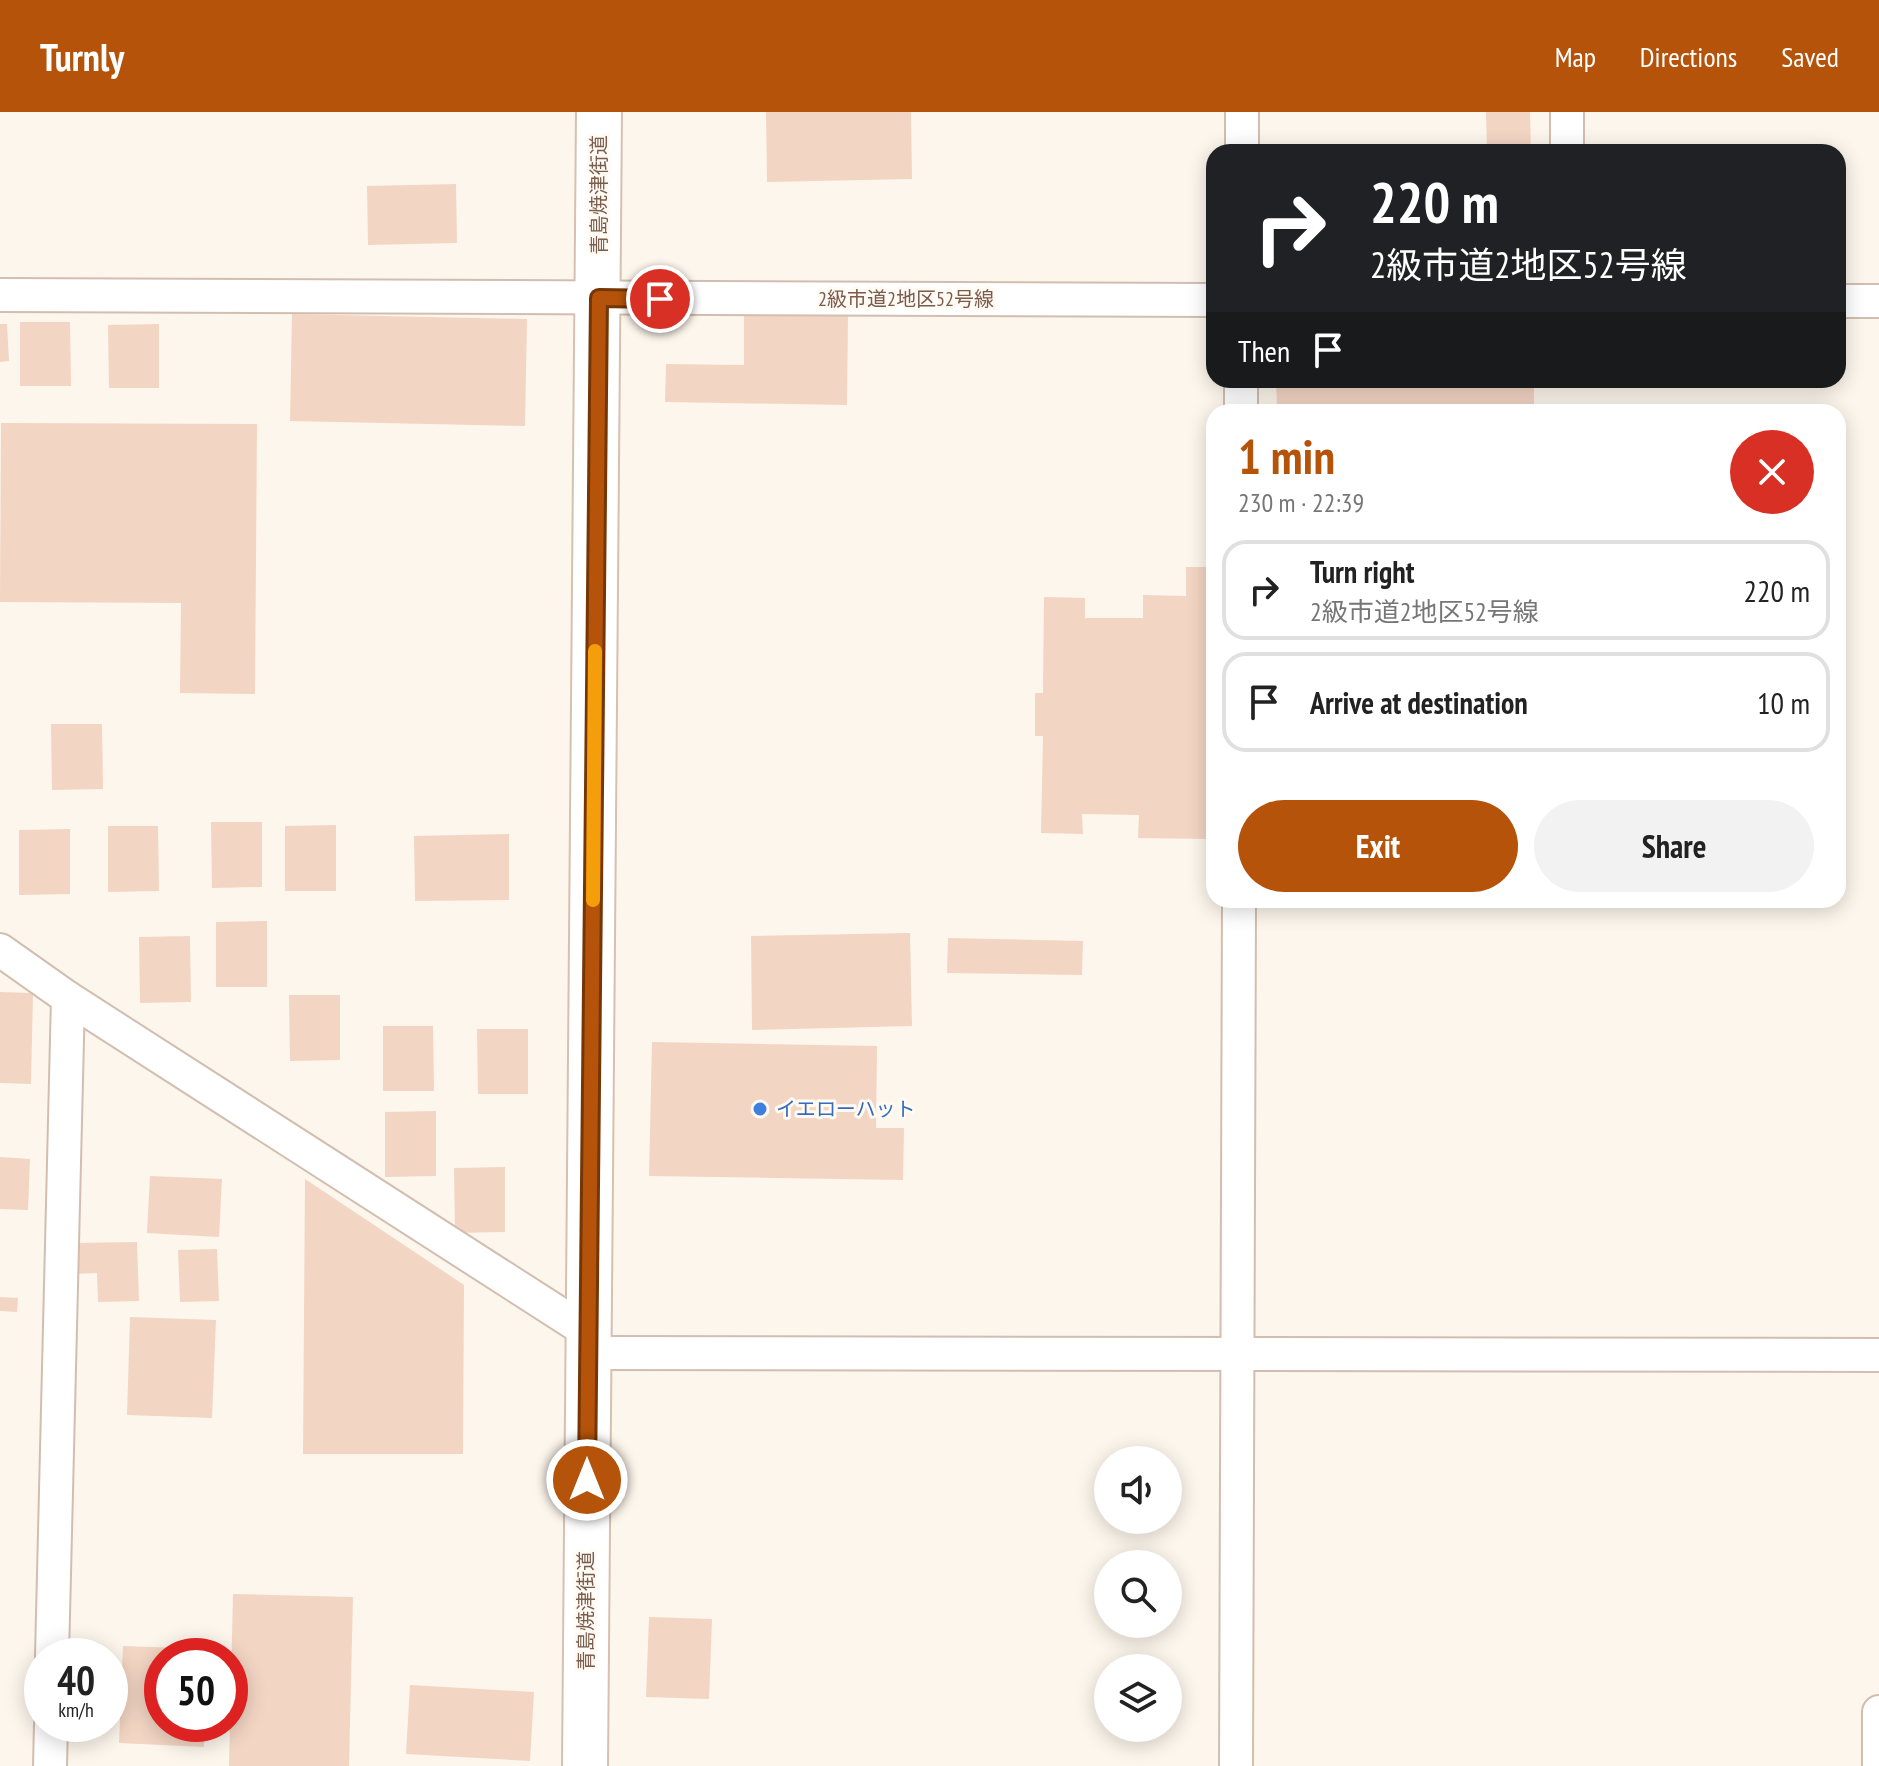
<!DOCTYPE html>
<meta charset="utf-8">
<style>
:root{--surface:#fff;--page:#f2f2f2;--text:#222;--muted:#767676;--line:#e0e0e0;--accent:#b45309}
body{margin:0;font-family:"PT Sans Narrow","Noto Sans JP",sans-serif;background:var(--page);color:var(--text);height:100vh;display:flex;flex-direction:column;font-size:30px;white-space:nowrap}
*{box-sizing:border-box;margin:0}
p{font-size:26px;color:var(--muted)}
.icon{flex:none;width:44px;height:44px;fill:none;stroke:currentColor;stroke-width:2;stroke-linecap:round;stroke-linejoin:round}
.map{position:relative;flex:1;overflow:hidden}
.side{position:absolute;left:1206px;top:292px;width:640px;height:504px;display:flex;flex-direction:column;background:var(--surface);border-radius:24px;box-shadow:0 4px 20px #0003}
.side>*{flex:none}
.hud{position:absolute;left:1206px;top:32px;width:640px;height:244px;border-radius:24px;box-shadow:0 4px 20px #0003;background:#202124;color:#fff;overflow:hidden}
.buttons{position:absolute;left:1094px;top:1334px;display:grid;gap:16px}
.buttons a{display:grid;place-items:center;width:88px;height:88px;border-radius:50%;background:var(--surface);box-shadow:0 4px 20px #0003;font-size:40px}
.speed{position:absolute;left:24px;top:1526px;display:flex;gap:16px;font-size:40px;font-weight:700;text-align:center}
.speed>*{display:grid;place-content:center;width:104px;height:104px;border-radius:50%;background:var(--surface);box-shadow:0 4px 20px #0003;line-height:1}
.speed small{font-size:20px;font-weight:400}
.speed .limit{border:12px solid #d22;background:#fff;color:#111}
.pin{position:absolute;display:grid;place-items:center;width:68px;height:68px;color:#fff;margin:-34px;border:4px solid #fff;border-radius:50%;box-shadow:0 2px 8px #0007}
.me{position:absolute;width:88px;margin:-44px;rotate:0deg;stroke-linejoin:round;filter:drop-shadow(0 0 6px #0008)}
.turn{display:flex;align-items:center;gap:28px;height:168px;padding:0 32px;font-size:36px}
.turn .icon{width:104px;height:104px;stroke-width:2.5}
.turn b{display:block;font-size:56px;line-height:68px}
.then{display:flex;align-items:center;height:76px;padding:0 32px;background:#0003;gap:16px;font-size:30px}
.round{display:grid;place-items:center;flex:none;width:84px;height:84px;border-radius:42px;background:var(--page)}
.summary{display:flex;align-items:center;justify-content:space-between;height:136px;padding:0 32px}
h1{font-size:48px;font-weight:600;line-height:60px;color:var(--accent)}
.action{display:flex;gap:16px;margin-top:auto;padding:16px 32px}
.action a{flex:1;height:92px;border-radius:48px;background:var(--accent);color:#fff;font-size:32px;font-weight:600;line-height:92px;text-align:center}
.action a+a{background:var(--page);color:var(--text)}
ul{padding:0;list-style:none}
li{display:flex;align-items:center;gap:24px;height:100px;margin:0 16px 12px;padding:0 16px;border:4px solid var(--line);border-radius:24px}
li div{flex:1}
li b{display:block;font-size:30px}
li em{font-style:normal}
header{display:flex;align-items:center;gap:48px;box-sizing:border-box;height:112px;padding:0 40px;background:var(--accent);color:#fff}
header strong{font-size:38px}
nav{display:flex;gap:44px;margin-inline-start:auto;font-size:28px}
.map>svg:first-child{display:block}
</style>
<header>
<strong>Turnly</strong>
<nav><a>Map</a><a>Directions</a><a>Saved</a></nav>
</header>
<div class="map">
<svg width="1879" height="1654" viewBox="0 0 1879 1654">
<rect width="100%" height="100%" fill="#fdf6ec"/>
<g fill="#f3d5c3">
<polygon points="766,0 911,0 912,67 767,70"/>
<polygon points="1486,0 1530,0 1531,40 1487,40"/>
<polygon points="456,72 457,131 368,133 367,74"/>
<polygon points="292,202 527,207 525,314 290,309"/>
<polygon points="744,202 848,204 847,293 665,290 666,252 744,253"/>
<polygon points="20,210 70,210 71,274 20,274"/>
<polygon points="0,212 7,212 9,249 0,250"/>
<polygon points="159,212 159,276 109,276 108,213"/>
<polygon points="1276,268 1534,268 1534,299 1277,300"/>
<polygon points="1,311 257,312 255,582 180,581 181,491 0,490"/>
<polygon points="1186,455 1214,455 1214,703 1207,703 1207,727 1138,726 1139,703 1082,702 1083,722 1041,721 1043,624 1035,624 1035,581 1043,581 1044,485 1085,486 1085,506 1143,506 1143,483 1186,484"/>
<polygon points="51,612 102,612 103,677 52,678"/>
<polygon points="211,710 262,710 262,775 212,776"/>
<polygon points="336,713 336,779 285,779 285,714"/>
<polygon points="108,714 158,714 159,779 108,780"/>
<polygon points="70,717 70,782 19,783 19,718"/>
<polygon points="509,722 509,788 415,789 414,724"/>
<polygon points="267,809 267,875 216,875 216,810"/>
<polygon points="910,821 912,914 752,918 751,824"/>
<polygon points="190,824 191,890 140,891 139,825"/>
<polygon points="948,826 1083,829 1082,863 947,861"/>
<polygon points="0,880 33,881 31,972 0,971"/>
<polygon points="289,883 340,883 340,948 290,949"/>
<polygon points="383,914 433,914 434,979 383,979"/>
<polygon points="477,917 528,917 528,982 478,982"/>
<polygon points="652,930 877,934 876,1016 904,1016 903,1068 649,1064"/>
<polygon points="436,999 436,1064 385,1065 385,1000"/>
<polygon points="0,1045 30,1047 28,1098 0,1097"/>
<polygon points="505,1055 505,1120 455,1121 454,1056"/>
<polygon points="150,1064 222,1067 219,1125 147,1121"/>
<polygon points="305,1067 464,1173 463,1342 303,1342"/>
<polygon points="137,1130 139,1189 98,1190 97,1161 75,1162 74,1131"/>
<polygon points="217,1137 219,1189 180,1190 178,1138"/>
<polygon points="0,1185 18,1186 17,1200 0,1199"/>
<polygon points="130,1205 216,1208 212,1306 127,1303"/>
<polygon points="233,1482 353,1485 349,1654 229,1654"/>
<polygon points="649,1505 712,1507 709,1587 646,1585"/>
<polygon points="123,1534 209,1537 208,1544 162,1544 162,1612 205,1612 204,1635 119,1631"/>
<polygon points="410,1573 534,1580 530,1649 406,1642"/>
</g>
<g fill="none" stroke-linecap="round" stroke-linejoin="round">
<defs>
<g id="street">
<polyline points="1242,40 1242,0"/>
<polyline points="1567,40 1567,0"/>
<polyline points="0,183 1214,188"/>
<polyline points="1838,189 1879,189"/>
<polyline points="1241,300 1241,268"/>
<polyline points="0,838 68,886 588,1220"/>
<polyline points="588,1241 1879,1243"/>
<polyline points="52,1544 68,886"/>
<polyline points="50,1654 51,1612"/>
<polyline points="1236,1654 1239,788"/>
<polyline points="1879,1654 1879,1600"/>
</g>
<polyline id="secondary" points="585,1654 599,0"/>
</defs>
<use href="#street" stroke="#d1beb0" stroke-width="36"/>
<use href="#secondary" stroke="#d6c0b0" stroke-width="48"/>
<use href="#street" stroke="#fff" stroke-width="32"/>
<use href="#secondary" stroke="#fff" stroke-width="44"/>
</g>
<g fill="none" stroke-linecap="round" stroke-linejoin="round">
<defs>
<polyline id="route" points="587,1368 599,186 660,187"/>
</defs>
<use href="#route" stroke="#753606" stroke-width="20"/>
<use href="#route" stroke="#b45309" stroke-width="14"/>
<polyline stroke="#f59e0b" stroke-width="14" points="593,788 595,539"/>
</g>
<circle fill="#3f7fe0" stroke="#fffaf3" stroke-width="3" cx="760" cy="997" r="8"/>
<g text-anchor="middle" stroke-width="6" stroke-linejoin="round" paint-order="stroke">
<g font-size="20" fill="#7a5c4d" stroke="#fffaf3">
<text transform="translate(599 83) rotate(-90)" y="7">青島焼津街道</text>
<text x="906" y="194">2級市道2地区52号線</text>
<text transform="translate(586 1499) rotate(-90)" y="7">青島焼津街道</text>
</g>
<g font-size="20" fill="#366cbe" stroke="#fffaf3" text-anchor="start">
<text x="776" y="1004">イエローハット</text>
</g>
</g>
</svg>
<div class="buttons">
<a><svg class="icon" aria-label="sound" viewBox="0 0 24 24"><path d="M4 9h4l5-4v14l-5-4H4zM17 9q2 3 0 6"/></svg></a>
<a><svg class="icon" aria-label="search" viewBox="0 0 24 24"><circle cx="10" cy="10" r="6"/><path d="M15 15l6 6"/></svg></a>
<a><svg class="icon" aria-label="layers" viewBox="0 0 24 24"><path d="M12 4l9 5-9 5-9-5zM3 14l9 5 9-5"/></svg></a>
</div>
<div class="speed"><div>40<small>km/h</small></div><div class="limit">50</div></div>
<div class="pin" style="left:660px;top:187px;background:#d93025"><svg class="icon" aria-label="arrive" viewBox="0 0 24 24"><path d="M6 21V4h12l-3 4 3 4H6"/></svg></div>
<svg class="me" style="left:587px;top:1368px" viewBox="-20 -20 40 40"><circle r="17" fill="#b45309" stroke="#fff" stroke-width="3"/><path d="M0-11L8 9 0 5-8 9z" fill="#fff"/></svg>
<div class="hud">
<div class="turn"><svg class="icon" aria-label="right" viewBox="0 0 24 24"><path d="M7 20v-9h11M14 6l5 5-5 5"/></svg><div><b>220 m</b>2級市道2地区52号線</div></div>
<div class="then">Then<svg class="icon" aria-label="arrive" viewBox="0 0 24 24"><path d="M6 21V4h12l-3 4 3 4H6"/></svg></div>
</div>
<section class="side">
<div class="summary"><div><h1>1 min</h1><p>230 m · 22:39</p></div><a class="round" style="background:#d93025;color:#fff"><svg class="icon" aria-label="close" viewBox="0 0 24 24"><path d="M6 6l12 12M18 6L6 18"/></svg></a></div>
<ul>
<li><svg class="icon" aria-label="right" viewBox="0 0 24 24"><path d="M7 20v-9h11M14 6l5 5-5 5"/></svg><div><b>Turn right</b><p>2級市道2地区52号線</p></div><em>220 m</em></li>
<li><svg class="icon" aria-label="arrive" viewBox="0 0 24 24"><path d="M6 21V4h12l-3 4 3 4H6"/></svg><div><b>Arrive at destination</b></div><em>10 m</em></li>
</ul>
<div class="action"><a>Exit</a><a>Share</a></div>
</section>
</div>
